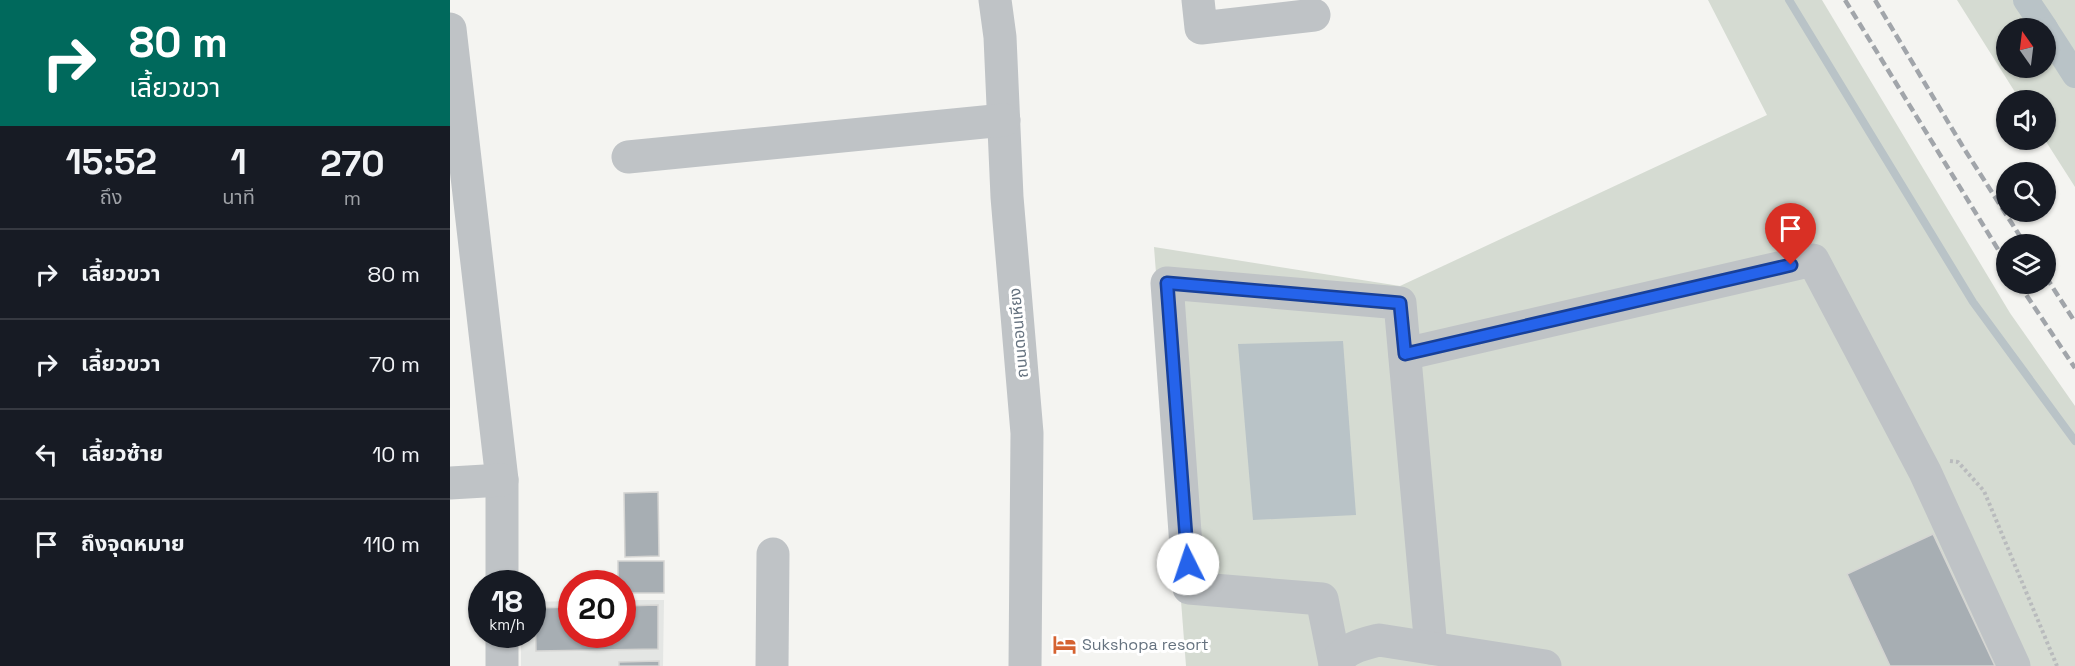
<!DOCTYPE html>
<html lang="th">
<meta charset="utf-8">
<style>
:root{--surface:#171b24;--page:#242831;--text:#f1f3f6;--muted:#9ea1a6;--line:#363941}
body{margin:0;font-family:"Space Grotesk","Noto Sans Thai",sans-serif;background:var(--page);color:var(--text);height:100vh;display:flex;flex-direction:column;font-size:22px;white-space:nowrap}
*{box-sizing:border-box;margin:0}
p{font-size:20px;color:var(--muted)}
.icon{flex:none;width:33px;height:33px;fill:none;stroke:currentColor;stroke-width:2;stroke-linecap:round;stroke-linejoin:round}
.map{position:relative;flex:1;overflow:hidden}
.panel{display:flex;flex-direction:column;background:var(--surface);width:450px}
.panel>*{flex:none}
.top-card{background:#00695c;color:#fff;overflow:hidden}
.needle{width:39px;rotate:346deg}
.tools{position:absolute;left:1546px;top:18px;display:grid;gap:12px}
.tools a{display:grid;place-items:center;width:60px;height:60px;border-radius:50%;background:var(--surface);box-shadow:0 2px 4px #0004;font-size:30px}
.speed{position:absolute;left:18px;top:570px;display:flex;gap:12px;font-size:30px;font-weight:700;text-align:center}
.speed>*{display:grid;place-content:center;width:78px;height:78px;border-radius:50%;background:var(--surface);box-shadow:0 2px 4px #0004;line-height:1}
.speed small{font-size:15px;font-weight:400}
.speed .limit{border:9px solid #d22;background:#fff;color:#111}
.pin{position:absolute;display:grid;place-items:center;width:51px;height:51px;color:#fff;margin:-62px -26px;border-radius:50% 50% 50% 0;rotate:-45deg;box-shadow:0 0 6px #0007}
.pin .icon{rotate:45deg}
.me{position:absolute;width:66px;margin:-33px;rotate:356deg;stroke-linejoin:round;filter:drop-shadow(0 0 4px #0008)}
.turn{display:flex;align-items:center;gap:21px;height:126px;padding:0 30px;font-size:27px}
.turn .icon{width:78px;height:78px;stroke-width:2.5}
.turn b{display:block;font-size:42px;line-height:51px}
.eta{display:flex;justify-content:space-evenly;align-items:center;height:102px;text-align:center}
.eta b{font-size:36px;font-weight:700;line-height:42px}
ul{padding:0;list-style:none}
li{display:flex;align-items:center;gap:18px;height:90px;padding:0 30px;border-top:2px solid var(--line)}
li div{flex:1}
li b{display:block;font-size:22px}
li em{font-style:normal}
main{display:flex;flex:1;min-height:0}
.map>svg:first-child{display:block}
</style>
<main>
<section class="panel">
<div class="top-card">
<div class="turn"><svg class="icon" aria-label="right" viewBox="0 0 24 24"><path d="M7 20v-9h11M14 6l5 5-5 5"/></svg><div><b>80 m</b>เลี้ยวขวา</div></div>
</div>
<div class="eta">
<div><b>15:52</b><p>ถึง</p></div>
<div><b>1</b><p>นาที</p></div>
<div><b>270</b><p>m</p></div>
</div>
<ul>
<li><svg class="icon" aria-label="right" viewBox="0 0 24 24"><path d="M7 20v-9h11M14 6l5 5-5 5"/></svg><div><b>เลี้ยวขวา</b></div><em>80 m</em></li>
<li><svg class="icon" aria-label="right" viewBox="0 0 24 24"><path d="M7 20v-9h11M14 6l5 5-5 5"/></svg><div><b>เลี้ยวขวา</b></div><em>70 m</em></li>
<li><svg class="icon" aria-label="left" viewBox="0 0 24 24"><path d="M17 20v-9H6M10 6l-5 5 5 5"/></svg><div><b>เลี้ยวซ้าย</b></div><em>10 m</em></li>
<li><svg class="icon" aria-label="arrive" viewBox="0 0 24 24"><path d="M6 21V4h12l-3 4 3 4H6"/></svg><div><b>ถึงจุดหมาย</b></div><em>110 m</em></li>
</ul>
</section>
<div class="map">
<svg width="1625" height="666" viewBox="0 0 1625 666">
<rect width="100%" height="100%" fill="#f4f4f1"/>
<polygon fill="#e4e6e4" points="173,600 214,600 213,666 71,666 71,635 82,634 83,602 121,601 122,634 172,634"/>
<g fill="#d5dbd2" fill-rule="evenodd">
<polygon points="1258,0 1372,0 1560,313 1625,406 1625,666 736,666 704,247 950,286 1317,115"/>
<path d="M1507 0H1625V187L1595 140 1596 100H1570ZM1557 28H1596V68H1557Z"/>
</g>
<polygon fill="#b9c3c7" points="893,341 906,515 803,520 788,344"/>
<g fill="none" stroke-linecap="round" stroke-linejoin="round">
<polyline stroke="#b9c3c7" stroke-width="8" points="1339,0 1523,302 1625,441"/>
<g stroke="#b9c3c7" stroke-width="26">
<polyline points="1576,0 1595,28"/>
<polyline points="1596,30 1625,75"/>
</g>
</g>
<g fill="#a7aeb3" stroke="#d5d5d3" stroke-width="1.5">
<polygon points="208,492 209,556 175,557 174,493"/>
<polygon points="1483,534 1545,666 1440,666 1397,574"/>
<polygon points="168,561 214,561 214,593 172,593 172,584 168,584"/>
<polygon points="208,605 208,649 86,651 85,608 122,607 122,634 172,634 172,606"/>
<polygon points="209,661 209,666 169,666 169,662"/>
</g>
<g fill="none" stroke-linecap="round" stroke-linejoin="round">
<polyline stroke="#b9bbbd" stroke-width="4" stroke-dasharray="3 3" stroke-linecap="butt" points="1500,461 1508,462 1534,491 1607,666"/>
<g stroke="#bfc3c6" stroke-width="33">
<polyline points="545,0 550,37 557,197 577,433 575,666"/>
<polyline points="748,0 751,28 864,15"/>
<polyline points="0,29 52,480 52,584"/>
<polyline points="178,157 554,120"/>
<polyline points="955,354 1363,260 1475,472 1564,666"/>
<polyline points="0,483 52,480"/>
<polyline points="885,664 872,599 739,588 717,283 950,303 981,648"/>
<polyline points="52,666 52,634"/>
<polyline points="322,666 323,554"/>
<path d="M885 666C891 649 913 644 929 640L1095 666"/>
</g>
<g stroke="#a1a5aa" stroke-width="4.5" stroke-dasharray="9 4.5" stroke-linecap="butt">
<polyline points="1395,0 1557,264"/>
<polyline points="1425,0 1513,147 1575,244"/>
<polyline points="1596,277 1625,322"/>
<polyline points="1569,284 1625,368"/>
</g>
</g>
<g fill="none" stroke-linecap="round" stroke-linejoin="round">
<defs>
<polyline id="route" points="738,564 717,283 950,303 955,354 1341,265"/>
</defs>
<use href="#route" stroke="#184099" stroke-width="15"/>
<use href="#route" stroke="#2563eb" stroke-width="10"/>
</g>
<defs>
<symbol id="hotel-bare" viewBox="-9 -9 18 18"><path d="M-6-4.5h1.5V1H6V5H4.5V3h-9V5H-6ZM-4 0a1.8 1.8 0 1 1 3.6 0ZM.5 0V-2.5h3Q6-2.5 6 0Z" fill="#d56230" stroke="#fff" stroke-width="2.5" paint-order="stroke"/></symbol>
</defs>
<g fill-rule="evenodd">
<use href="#hotel-bare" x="598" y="628" width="33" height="33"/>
</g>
<g text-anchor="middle" stroke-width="6" stroke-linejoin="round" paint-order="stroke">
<g font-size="16" fill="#65727f" stroke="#fff">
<text transform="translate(568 333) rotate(-95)" y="6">ถนนดอนเหียง</text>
</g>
<g font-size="16" fill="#65727f" stroke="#fff" text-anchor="start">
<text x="632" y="650">Sukshopa resort</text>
</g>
</g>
</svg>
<div class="tools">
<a><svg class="needle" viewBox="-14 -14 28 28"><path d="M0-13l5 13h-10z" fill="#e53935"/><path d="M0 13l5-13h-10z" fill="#9ea1a6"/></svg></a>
<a><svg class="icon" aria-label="sound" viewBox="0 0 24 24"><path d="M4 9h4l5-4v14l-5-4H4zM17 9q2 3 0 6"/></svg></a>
<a><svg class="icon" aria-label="search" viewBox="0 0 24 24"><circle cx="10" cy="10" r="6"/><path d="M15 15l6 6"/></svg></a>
<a><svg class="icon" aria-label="layers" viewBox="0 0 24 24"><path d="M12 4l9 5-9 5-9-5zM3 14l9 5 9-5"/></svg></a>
</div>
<div class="speed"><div>18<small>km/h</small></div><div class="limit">20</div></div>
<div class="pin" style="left:1341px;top:265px;background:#d93025"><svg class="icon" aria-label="arrive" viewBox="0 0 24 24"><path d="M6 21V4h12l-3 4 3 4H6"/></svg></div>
<svg class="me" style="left:738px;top:564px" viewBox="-20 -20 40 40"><circle r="19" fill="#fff"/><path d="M0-13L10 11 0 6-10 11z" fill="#2563eb"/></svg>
</div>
</main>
